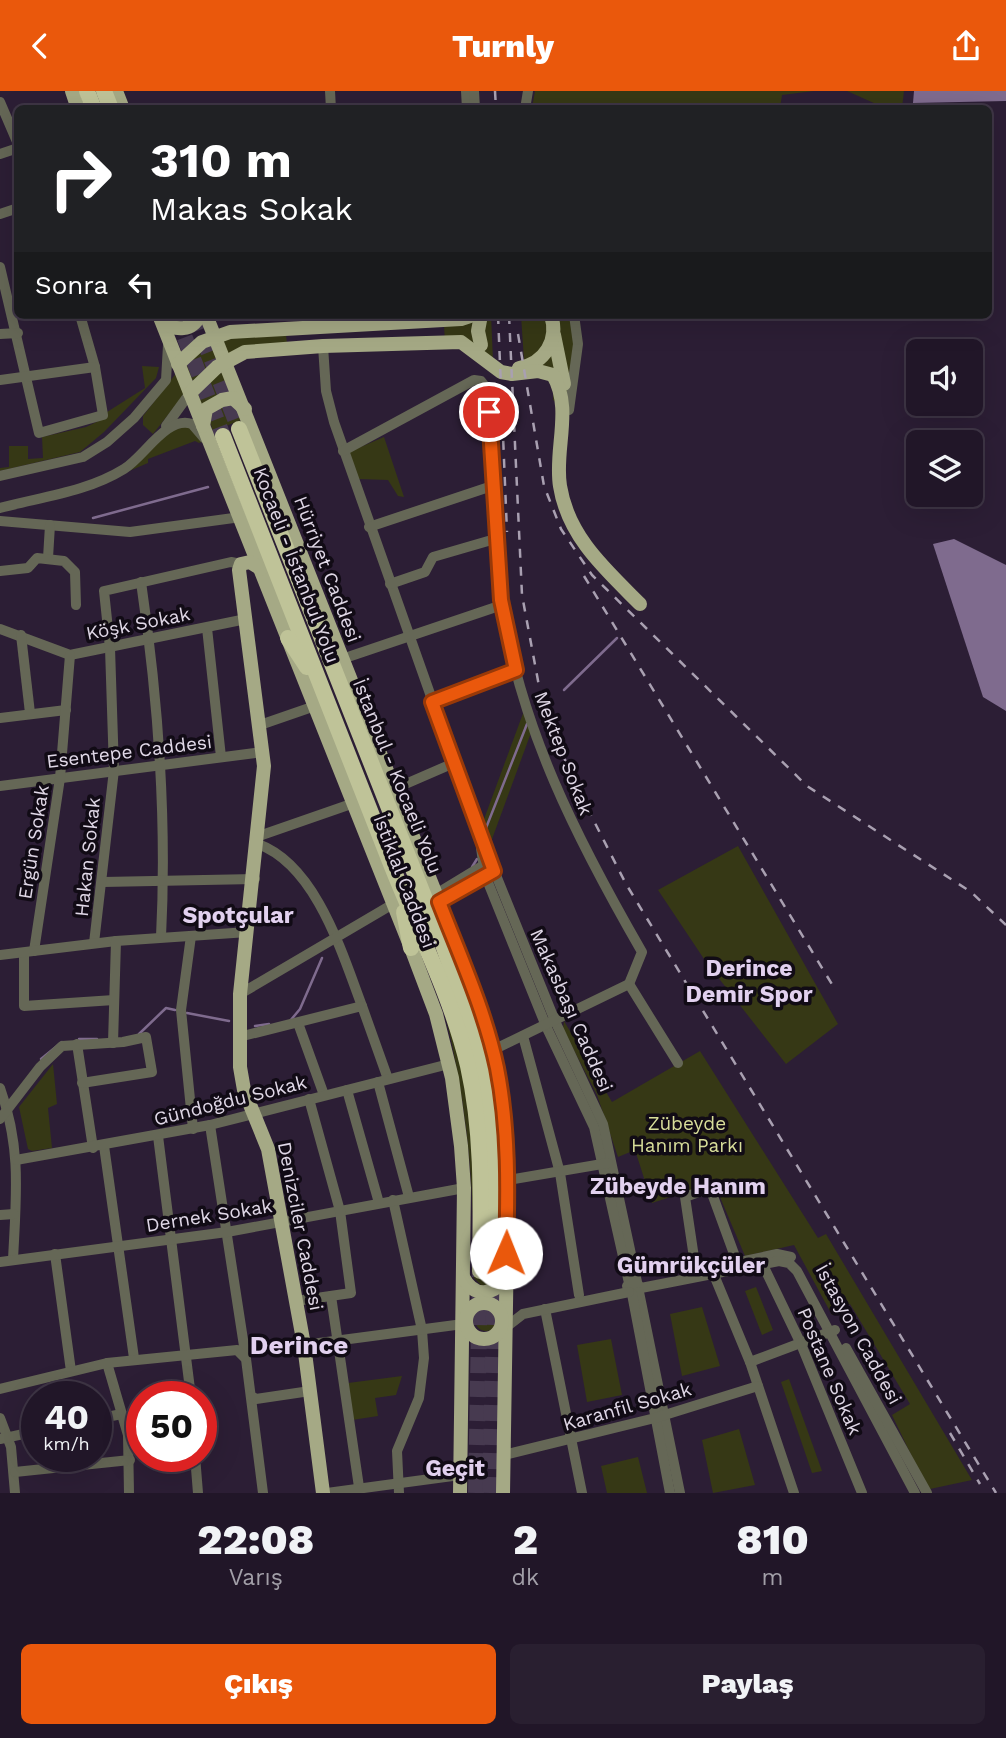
<!DOCTYPE html>
<html lang="tr">
<meta charset="utf-8">
<style>
:root{--surface:#211628;--page:#291f30;--text:#f1f3f6;--muted:#a29fa8;--line:#3e3545;--accent:#ea580c}
body{margin:0;font-family:"Work Sans",sans-serif;background:var(--page);color:var(--text);height:100vh;display:flex;flex-direction:column;font-size:26px;white-space:nowrap}
*{box-sizing:border-box;margin:0}
p{font-size:23px;color:var(--muted)}
.icon{flex:none;width:38px;height:38px;fill:none;stroke:currentColor;stroke-width:2;stroke-linecap:round;stroke-linejoin:round}
.map{position:relative;height:1402px;overflow:hidden}
.side{display:flex;flex-direction:column;background:var(--surface);flex:1}
.side>*{flex:none}
.top-card{position:absolute;left:14px;top:14px;width:978px;height:214px;border-radius:10px;box-shadow:0 7px 28px #0002,0 0 0 2px var(--line);background:#202124;color:#fff;overflow:hidden}
.buttons{position:absolute;left:906px;top:248px;display:grid;gap:14px}
.buttons a{display:grid;place-items:center;width:77px;height:77px;border-radius:10px;background:var(--surface);box-shadow:0 7px 28px #0002,0 0 0 2px var(--line);font-size:35px}
.speed{position:absolute;left:21px;top:1290px;display:flex;gap:14px;font-size:35px;font-weight:700;text-align:center}
.speed>*{display:grid;place-content:center;width:91px;height:91px;border-radius:50%;background:var(--surface);box-shadow:0 7px 28px #0002,0 0 0 2px var(--line);line-height:1}
.speed small{font-size:18px;font-weight:400}
.speed .limit{border:10px solid #d22;background:#fff;color:#111}
.pin{position:absolute;display:grid;place-items:center;width:60px;height:60px;color:#fff;margin:-30px;border:4px solid #fff;border-radius:50%;box-shadow:0 2px 7px #0007}
.me{position:absolute;width:77px;margin:-38px;rotate:1deg;stroke-linejoin:round;filter:drop-shadow(0 0 5px #0008)}
.turn{display:flex;align-items:center;gap:24px;height:147px;padding:0 21px;font-size:32px}
.turn .icon{width:91px;height:91px;stroke-width:2.5}
.turn b{display:block;font-size:49px;line-height:60px}
.then{display:flex;align-items:center;height:66px;padding:0 21px;background:#0003;gap:14px;font-size:26px}
.eta{display:flex;justify-content:space-evenly;align-items:center;height:119px;text-align:center}
.eta b{font-size:42px;font-weight:800;line-height:49px}
.button{display:flex;gap:14px;margin-top:auto;padding:14px 21px}
.button a{flex:1;height:80px;border-radius:10px;background:var(--accent);color:#fff;font-size:28px;font-weight:800;line-height:80px;text-align:center}
.button a+a{background:var(--page);color:var(--text)}
header{display:flex;justify-content:space-between;align-items:center;height:91px;padding:0 21px;background:var(--accent);color:#fff;font-size:32px;font-weight:800}
.map>svg:first-child{display:block}
</style>
<header><svg class="icon" aria-label="back" viewBox="0 0 24 24"><path d="M15 5l-7 7 7 7"/></svg>Turnly<svg class="icon" aria-label="share" viewBox="0 0 24 24"><path d="M12 15V3M7 8l5-5 5 5M5 13v7h14v-7"/></svg></header>
<div class="map">
<svg width="1006" height="1402" viewBox="0 0 1006 1402">
<rect width="100%" height="100%" fill="#2c1e35"/>
<g fill="#363815">
<polygon points="535,0 814,0 782,4 780,17 532,17"/>
<polygon points="847,0 904,0 902,17 885,17"/>
<polygon points="474,224 491,224 493,269 445,251 444,235"/>
<polygon points="521,224 574,224 577,233 569,319 553,309 554,290 525,284"/>
<polygon points="286,244 287,252 226,266 218,248"/>
<polygon points="213,254 220,265 194,292 185,274 187,265"/>
<polygon points="142,275 159,276 156,287 104,341 80,361 0,380 0,377 9,376 9,355 28,355 28,368 43,367 42,346 86,336 107,326 107,321 145,297"/>
<polygon points="225,275 238,306 205,317 193,302"/>
<polygon points="177,281 186,301 153,343 143,334 143,325"/>
<polygon points="232,312 244,328 213,340 209,328 214,318"/>
<polygon points="188,334 204,350 199,352 195,350 148,368 148,372 122,383 164,343"/>
<polygon points="384,346 404,406 398,405 388,389 358,388 349,361"/>
<polygon points="525,617 532,639 488,759 480,739"/>
<polygon points="738,755 838,933 786,973 706,871 658,799"/>
<path d="M442 911 458 955 502 1181 501 1188 484 1197 473 1186C476 1094 465 1000 442 911Z"/>
<polygon points="564,930 612,1011 700,960 818,1147 826,1143 972,1389 930,1398 925,1393 892,1324 910,1313 850,1213 832,1224 794,1154 745,1165 714,1092 652,1112 635,1059 618,1066 597,1004 563,938"/>
<polygon points="53,973 57,1013 48,1017 52,1057 32,1060 28,1058 19,1016"/>
<polygon points="756,1196 773,1239 762,1244 745,1200"/>
<polygon points="702,1216 720,1275 682,1285 670,1223"/>
<circle cx="486" cy="1229" r="11"/>
<polygon points="611,1248 622,1304 587,1311 577,1254"/>
<polygon points="402,1285 396,1304 375,1307 378,1325 352,1329 348,1292"/>
<polygon points="789,1288 822,1380 812,1382 781,1291"/>
<polygon points="739,1338 755,1394 713,1402 702,1349"/>
<polygon points="638,1366 647,1402 607,1402 601,1375"/>
</g>
<g fill="#7f6b8e">
<polygon points="914,0 1006,0 1006,10 913,12"/>
<polygon points="954,448 1006,474 1006,620 983,606 933,453"/>
</g>
<g fill="none" stroke-linecap="round" stroke-linejoin="round">
<g stroke="#7f6b8e" stroke-width="2.5">
<polyline points="93,427 208,396"/>
<polyline points="564,599 617,547"/>
<polyline points="486,737 527,633"/>
<polyline points="472,776 477,768"/>
<polyline points="187,922 229,930"/>
<polyline points="290,930 300,918 322,867"/>
<polyline points="255,935 269,933"/>
<polyline points="139,943 166,917 175,919"/>
<polyline points="79,948 97,948"/>
<polyline points="41,968 62,951"/>
</g>
<g stroke="#473a50" stroke-width="16" stroke-dasharray="16 8" stroke-linecap="butt">
<polyline points="176,224 223,345"/>
<polyline points="194,224 239,338"/>
<polyline points="476,1402 480,1180"/>
<polyline points="490,1402 495,1180"/>
</g>
<g stroke="#656756" stroke-width="10">
<polyline points="330,0 331,18"/>
<polyline points="466,0 467,18"/>
<polyline points="474,0 475,18"/>
<polyline points="0,11 18,53"/>
<polyline points="525,18 528,0"/>
<polyline points="0,63 18,57"/>
<polyline points="0,123 18,117"/>
<polyline points="0,176 39,342 103,324 95,276 80,224"/>
<polyline points="331,235 345,227 403,224"/>
<polyline points="0,243 18,242"/>
<polyline points="323,255 326,300 334,331 481,747 555,930 603,1033 637,1191"/>
<polyline points="0,289 95,276"/>
<polyline points="569,319 578,253 574,224"/>
<polyline points="166,335 190,302"/>
<path d="M343 360 474 289 481 290 488 299C491 368 491 438 501 507 519 636 578 750 642 861L629 893"/>
<polyline points="0,385 83,366 107,351 134,327 166,289 168,254"/>
<path d="M0 417C41 406 87 401 124 378 144 366 167 324 192 333L204 347"/>
<polyline points="0,430 130,441 241,426"/>
<polyline points="369,436 492,395"/>
<polyline points="48,467 50,434"/>
<polyline points="0,480 28,477 37,467 64,470 75,481 76,514"/>
<path d="M141 491C158 607 167 729 161 846"/>
<polyline points="390,493 425,481 433,466 495,448"/>
<polyline points="207,537 221,666"/>
<polyline points="0,538 70,564 246,528"/>
<polyline points="21,544 30,622"/>
<polyline points="342,568 502,514"/>
<polyline points="432,611 516,579"/>
<polyline points="0,627 66,619"/>
<polyline points="260,634 315,615"/>
<polyline points="0,695 263,661"/>
<polyline points="394,698 454,672"/>
<polyline points="259,745 354,712"/>
<path d="M258 753C316 774 342 862 362 915"/>
<polyline points="481,757 485,784 546,935 594,1036 629,1192"/>
<polyline points="103,791 255,788"/>
<polyline points="436,803 487,772"/>
<polyline points="439,811 491,781"/>
<polyline points="191,845 181,919 193,1038"/>
<polyline points="94,852 114,679 110,557 104,500 231,471 241,473"/>
<polyline points="34,860 60,687 70,564"/>
<polyline points="24,862 24,915 114,909"/>
<polyline points="0,864 116,850 248,841"/>
<polyline points="240,903 393,813"/>
<polyline points="298,932 324,1004"/>
<polyline points="523,945 560,1082 579,1204"/>
<polyline points="239,946 362,915 388,988"/>
<polyline points="113,952 116,850"/>
<polyline points="77,953 93,1057"/>
<polyline points="493,959 629,893 678,972"/>
<polyline points="378,991 409,1106"/>
<path d="M0 997C22 1058 16 1106 13 1169"/>
<polyline points="347,999 379,1112"/>
<polyline points="0,1028 40,976 62,955 123,951 146,946 152,981 82,992"/>
<polyline points="210,1034 246,1268"/>
<polyline points="158,1045 191,1306"/>
<polyline points="104,1055 134,1267"/>
<polyline points="16,1069 210,1034 449,973"/>
<polyline points="508,1089 608,1072"/>
<polyline points="393,1109 422,1239 424,1267 419,1307 397,1360 399,1402"/>
<polyline points="0,1124 14,1123"/>
<polyline points="55,1163 71,1280"/>
<polyline points="0,1171 227,1141 464,1097"/>
<polyline points="763,1174 801,1253 862,1402"/>
<polyline points="711,1177 777,1163 791,1166"/>
<polyline points="696,1180 685,1106 710,1097 737,1171"/>
<polyline points="714,1184 750,1271 794,1402"/>
<polyline points="641,1197 635,1190 627,1195 634,1203 641,1197 779,1170 789,1172 797,1180 915,1402"/>
<polyline points="639,1201 680,1402"/>
<polyline points="632,1203 670,1402"/>
<polyline points="331,1205 359,1396"/>
<polyline points="296,1210 351,1202 340,1120 309,1008"/>
<polyline points="545,1218 582,1402"/>
<polyline points="505,1237 523,1223 629,1201"/>
<polyline points="304,1254 463,1233"/>
<polyline points="846,1257 927,1402"/>
<polyline points="750,1271 835,1239"/>
<polyline points="107,1272 128,1344 129,1402"/>
<polyline points="0,1298 107,1272 237,1259 246,1268 263,1402"/>
<polyline points="251,1305 256,1308 310,1300"/>
<polyline points="0,1327 11,1356 15,1402"/>
<polyline points="96,1328 122,1323"/>
<polyline points="0,1348 37,1340"/>
<polyline points="504,1364 655,1327 758,1295"/>
<polyline points="195,1365 198,1402"/>
<polyline points="15,1381 130,1369"/>
<polyline points="327,1402 460,1384"/>
</g>
<g stroke="#a5a985" stroke-width="14">
<polyline points="72,0 78,18"/>
<polyline points="116,0 123,18"/>
<polyline points="159,224 411,857 436,923 452,987 461,1055 464,1097 460,1402"/>
<polyline points="206,224 439,811 493,959 504,1028 508,1089 503,1402"/>
<polyline points="481,224 478,240 481,254"/>
<path d="M162 230C176 241 192 240 200 224"/>
<polyline points="554,244 564,293"/>
<polyline points="178,273 202,251 230,241 461,228 473,224"/>
<path d="M519 277C545 272 559 249 551 224"/>
<path d="M190 302 217 276 245 261 323 255 461 251 501 281 512 283 538 280 553 284C573 318 554 359 560 395 568 446 606 479 640 513"/>
<polyline points="203,335 206,318 222,309 233,307 245,318"/>
<polyline points="261,478 250,471 241,473 239,479 264,675 240,903 240,976 244,999 268,1058 304,1254 323,1402"/>
<path d="M463 1186C475 1208 493 1204 506 1187"/>
<circle cx="484" cy="1230" r="18"/>
</g>
<g stroke="#bfc398" stroke-width="16">
<polyline points="87,0 94,18"/>
<polyline points="104,0 111,18"/>
<polyline points="239,338 442,851 473,939 489,1009 493,1048 495,1180"/>
<path d="M223 345C279 486 334 627 389 768 416 837 451 903 468 975 483 1042 481 1111 480 1180"/>
<polyline points="288,547 307,576"/>
<polyline points="404,821 411,857"/>
</g>
<g stroke="#a9a0b1" stroke-width="2.5" stroke-dasharray="9 9" stroke-linecap="butt">
<polyline points="495,0 496,18"/>
<polyline points="498,224 507,441"/>
<polyline points="509,224 522,504 539,595 570,683 626,793 996,1402"/>
<polyline points="518,243 544,395 561,438 592,484 807,695 971,801 1006,834"/>
<polyline points="584,485 833,895"/>
<polyline points="950,1342 980,1393"/>
</g>
</g>
<g fill="none" stroke-linecap="round" stroke-linejoin="round">
<defs>
<path id="route" d="M489 321 501 509 516 579 432 611 494 780 439 811C460 865 485 920 497 977 509 1038 508 1100 506 1162"/>
</defs>
<use href="#route" stroke="#983908" stroke-width="18"/>
<use href="#route" stroke="#ea580c" stroke-width="12"/>
</g>
<g text-anchor="middle" stroke-width="7" stroke-linejoin="round" paint-order="stroke">
<g font-size="19" fill="#e0d8e7" stroke="#110b15">
<text transform="translate(297 474) rotate(69)" y="7">Kocaeli - İstanbul Yolu</text>
<text transform="translate(328 478) rotate(69)" y="7">Hürriyet Caddesi</text>
<text transform="translate(138 532) rotate(-11)" y="7">Köşk Sokak</text>
<text transform="translate(129 660) rotate(-7)" y="7">Esentepe Caddesi</text>
<text transform="translate(564 662) rotate(69)" y="7">Mektep Sokak</text>
<text transform="translate(398 685) rotate(68)" y="7">İstanbul - Kocaeli Yolu</text>
<text transform="translate(33 751) rotate(-81)" y="7">Ergün Sokak</text>
<text transform="translate(87 766) rotate(-84)" y="7">Hakan Sokak</text>
<text transform="translate(405 790) rotate(69)" y="7">İstiklal Caddesi</text>
<text transform="translate(572 919) rotate(66)" y="7">Makasbaşı Caddesi</text>
<text transform="translate(230 1009) rotate(-14)" y="7">Gündoğdu Sokak</text>
<text transform="translate(209 1124) rotate(-9)" y="7">Dernek Sokak</text>
<text transform="translate(301 1135) rotate(79)" y="7">Denizciler Caddesi</text>
<text transform="translate(859 1243) rotate(61)" y="7">İstasyon Caddesi</text>
<text transform="translate(830 1280) rotate(67)" y="7">Postane Sokak</text>
<text transform="translate(627 1315) rotate(-16)" y="7">Karanfil Sokak</text>
</g>
<g font-size="19" fill="#d8de9a" stroke="#110b15">
<text x="687" y="1039">Zübeyde<tspan x="687" dy="22">Hanım Parkı</tspan></text>
</g>
<g font-size="23" font-weight="bold" fill="#e2d1ef" stroke="#110b15">
<text x="238" y="832">Spotçular</text>
<text x="749" y="885">Derince<tspan x="749" dy="26">Demir Spor</tspan></text>
<text x="678" y="1103">Zübeyde Hanım</text>
<text x="691" y="1182">Gümrükçüler</text>
<text x="455" y="1385">Geçit</text>
</g>
<g font-size="26" font-weight="bold" fill="#e2d1ef" stroke="#110b15">
<text x="299" y="1263">Derince</text>
</g>
</g>
</svg>
<div class="buttons">
<a><svg class="icon" aria-label="sound" viewBox="0 0 24 24"><path d="M4 9h4l5-4v14l-5-4H4zM17 9q2 3 0 6"/></svg></a>
<a><svg class="icon" aria-label="layers" viewBox="0 0 24 24"><path d="M12 4l9 5-9 5-9-5zM3 14l9 5 9-5"/></svg></a>
</div>
<div class="speed"><div>40<small>km/h</small></div><div class="limit">50</div></div>
<div class="pin" style="left:489px;top:321px;background:#d93025"><svg class="icon" aria-label="arrive" viewBox="0 0 24 24"><path d="M6 21V4h12l-3 4 3 4H6"/></svg></div>
<svg class="me" style="left:506px;top:1162px" viewBox="-20 -20 40 40"><circle r="19" fill="#fff"/><path d="M0-13L10 11 0 6-10 11z" fill="#ea580c"/></svg>
<div class="top-card">
<div class="turn"><svg class="icon" aria-label="right" viewBox="0 0 24 24"><path d="M7 20v-9h11M14 6l5 5-5 5"/></svg><div><b>310 m</b>Makas Sokak</div></div>
<div class="then">Sonra<svg class="icon" aria-label="left" viewBox="0 0 24 24"><path d="M17 20v-9H6M10 6l-5 5 5 5"/></svg></div>
</div>
</div>
<section class="side">
<div class="eta">
<div><b>22:08</b><p>Varış</p></div>
<div><b>2</b><p>dk</p></div>
<div><b>810</b><p>m</p></div>
</div>
<div class="button"><a>Çıkış</a><a>Paylaş</a></div>
</section>
